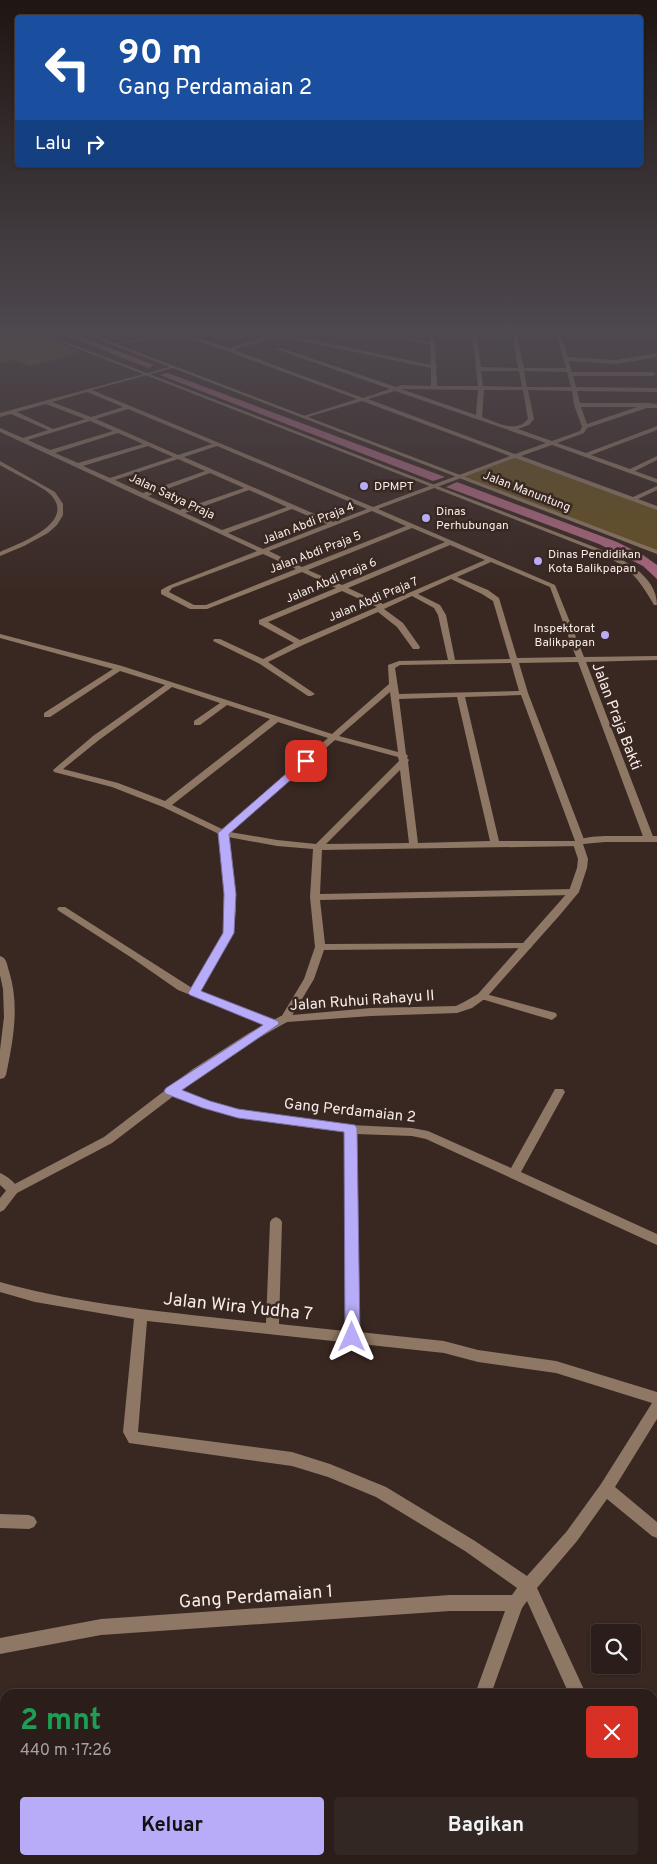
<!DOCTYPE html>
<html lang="id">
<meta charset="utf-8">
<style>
:root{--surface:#2b1e1a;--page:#332723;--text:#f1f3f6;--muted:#a6a2a2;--line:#473c39;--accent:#b8abf7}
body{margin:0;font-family:Overpass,sans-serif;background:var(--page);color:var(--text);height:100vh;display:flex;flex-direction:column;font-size:19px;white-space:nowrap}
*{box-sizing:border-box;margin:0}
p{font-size:16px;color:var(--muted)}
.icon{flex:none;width:28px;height:28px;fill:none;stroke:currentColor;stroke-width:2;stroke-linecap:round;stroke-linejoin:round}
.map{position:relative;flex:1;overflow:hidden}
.drawer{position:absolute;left:0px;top:1689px;width:658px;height:176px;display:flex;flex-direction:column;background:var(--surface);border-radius:15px 15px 0 0;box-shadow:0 1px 4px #0004,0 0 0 1px var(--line)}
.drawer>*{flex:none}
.top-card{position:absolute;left:15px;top:15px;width:628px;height:152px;border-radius:5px;box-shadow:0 1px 4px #0004,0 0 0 1px var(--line);background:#1a4fa0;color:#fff;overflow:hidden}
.controls{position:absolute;left:591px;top:1624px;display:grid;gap:10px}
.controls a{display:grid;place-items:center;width:50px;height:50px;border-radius:5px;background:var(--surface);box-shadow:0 1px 4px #0004,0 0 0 1px var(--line);font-size:25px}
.pin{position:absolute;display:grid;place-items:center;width:42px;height:42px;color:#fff;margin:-21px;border-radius:10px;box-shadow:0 2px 8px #0006}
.me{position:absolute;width:55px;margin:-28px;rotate:0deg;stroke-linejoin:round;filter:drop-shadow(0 0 4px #0008)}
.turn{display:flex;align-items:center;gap:18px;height:105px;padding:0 20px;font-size:22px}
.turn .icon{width:65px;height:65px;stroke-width:2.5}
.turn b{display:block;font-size:35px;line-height:42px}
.then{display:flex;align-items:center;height:48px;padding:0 20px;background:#0003;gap:10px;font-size:19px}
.round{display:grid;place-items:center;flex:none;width:52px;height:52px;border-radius:5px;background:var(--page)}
.overview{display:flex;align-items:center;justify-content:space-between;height:85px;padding:0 20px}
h1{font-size:30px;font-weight:700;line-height:38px;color:#1e9e55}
.action{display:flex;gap:10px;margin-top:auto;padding:10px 20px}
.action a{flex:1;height:58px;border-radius:5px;background:var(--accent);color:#111;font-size:20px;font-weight:700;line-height:58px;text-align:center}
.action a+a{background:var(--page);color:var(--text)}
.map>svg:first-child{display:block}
</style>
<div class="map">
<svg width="657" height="1864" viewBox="0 0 657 1864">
<rect width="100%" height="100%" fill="#392822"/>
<g fill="#665021">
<polygon points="0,332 28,332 81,352 31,366 13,360 0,363"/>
<polygon points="517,457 657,509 657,552 462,477"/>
</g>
<g fill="#a9667e">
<polygon points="57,332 69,332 154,365 148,368"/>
<polygon points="168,373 445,477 433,481 160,375"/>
<polygon points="457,482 617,542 643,555 657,565 657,579 643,566 599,544 446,487"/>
</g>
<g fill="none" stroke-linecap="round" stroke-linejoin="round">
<g fill="#8e7764" fill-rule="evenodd">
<path d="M280 332H286L284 334 431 365 430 345 370 332H378L430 342V332H434L436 366 438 367 436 368 437 386H478L472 332H476L481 367 518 368 512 332H516L524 368H566L556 332H560L568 357 617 360 657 353V357L617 364 569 361 572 372H653L656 374 653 376H573L576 387 657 388V392L577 391 580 403H649L657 404V408H647L587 428 584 433 557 443 586 453 657 426V430L591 455 630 469 657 456V460L635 471 657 479V483L552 445 521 456 633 497 657 486V490L638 499 657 506V510L515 458 378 509 555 585 584 657 657 656V660L586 662 654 839 652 841H646L644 839 578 662 519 663 528 693 585 842 581 846 322 850 320 894 574 889 579 892 574 895 320 900 325 944 527 943 532 946 531 948 324 950 314 979 290 1019 285 1023 281 1022 280 1019 304 979 315 947 310 897 313 849 277 846 228 837 236 909 233 933 200 991 277 1021 278 1024 277 1027 273 1028 178 990 132 958 59 911 57 909 59 907H65L192 988 223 933 226 909 219 834 163 807 112 787 54 772 53 770 93 736 165 685 120 671 50 717H44V713L113 669 0 638V634L122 666 332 734 389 684 388 665 399 661 448 660 438 615 434 608 412 596 384 609 403 623 420 647 419 649H413L397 627 378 612 303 645 268 662 315 694 311 696H308L260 664 213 641 214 639H220L263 659 294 643 259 624V620L336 588 302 572 207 609H190L161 594V590L168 586 257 551 0 432V428L23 438 48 430 11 414 0 417V413L173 366V368L92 390 373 507 510 456 362 401 304 418V416L357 399 227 351 182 336 170 335 114 345 112 344 170 333 185 334 229 348ZM278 336 431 368V386L402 385 396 387 281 348 276 349 390 389 363 398 234 350ZM481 371H519L522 387 483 386ZM524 371 567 372 571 387H527ZM401 389 478 390 476 415ZM484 390H523L528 419C516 434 496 422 482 417ZM528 390 572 391 574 405 582 427 580 431 552 441 518 429 529 425 534 419ZM395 391 546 443 515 454 368 399ZM87 392 123 407 91 417 52 402ZM46 404 85 419 53 429 17 412ZM581 407H637L587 424ZM128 409 212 444 178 455 96 419ZM90 421 113 431 50 450 28 440ZM118 433 143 444 78 463 55 453ZM148 446 173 457 110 478 83 466ZM217 446 367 509 333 522 184 457ZM178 459 205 471 143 493 115 480ZM210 473 244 488 180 510 148 496ZM249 490 287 507 222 530 185 513ZM292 509 327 524 263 549 228 533ZM372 511 406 526 302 567 269 551ZM412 528 445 542 342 585 308 570ZM450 545 485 560 383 604 348 588ZM263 554 296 569 206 605H194L169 592 172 588ZM491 562 550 587 576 657 517 658 499 598 488 590 457 577ZM451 579 482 594 493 601 510 659 455 660 446 615 440 605 418 594ZM342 591 377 607 300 640 268 622ZM511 663 519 691 399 694 395 668 400 665ZM172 687 220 703 194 721V725H200L227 705 270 719 165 801 118 783 63 769 99 740ZM390 692 398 752 339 736ZM521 695 575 841H499L465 697ZM457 697 490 841 418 843 408 762 409 760 407 758 408 756 406 754 399 699ZM278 722 328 738 222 829 172 805ZM335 740 398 757 399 761 316 844 277 840 230 832ZM400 770 409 843 326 844Z"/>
<path d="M0 461 55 492 63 504V515L57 525 48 533 24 546 0 556V552C18 544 77 523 51 495 44 487 11 472 0 465Z"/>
<path d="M0 956C7 958 7 965 9 971 20 1006 13 1041 6 1075L4 1078 0 1079V1050L4 1017 3 989 0 975Z"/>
<polygon points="482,993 556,1013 557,1016 552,1020 478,998 477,996"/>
<path d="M171 1087 200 1099 238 1109 350 1125 412 1128 428 1131 511 1168 555 1089H563L565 1092 521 1172 657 1234V1245L426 1139 412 1136 356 1134 359 1332 444 1341 478 1350 556 1361 657 1392V1419L615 1487 657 1522V1538L652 1536 607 1499 577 1541 537 1588 586 1694H569L527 1601 522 1608 491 1694H475L505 1611H450L101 1635 0 1654V1638L101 1619 450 1595H512L517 1588 465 1551 376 1497 328 1477 292 1466 129 1443 123 1432 134 1319 35 1302 0 1292V1282C86 1306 177 1313 266 1323L270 1222 272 1219 276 1217 280 1219 282 1222 279 1324 345 1331 344 1132C282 1124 225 1119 167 1094L165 1091 167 1088ZM147 1321 444 1353 478 1362 556 1373 652 1403 601 1484 567 1531 527 1576 475 1541 386 1487 330 1464 292 1452 138 1432Z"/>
<path d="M0 1173C7 1176 16 1183 19 1190L17 1193C9 1196 6 1190 0 1185Z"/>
<polygon points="0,1514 29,1515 34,1517 37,1522 34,1527 29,1529 0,1528"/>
<polygon points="5,1813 5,1831 0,1832 0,1814"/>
<polygon points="652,1844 657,1846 657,1864 648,1864 646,1860 652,1860"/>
<polygon points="407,1860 425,1860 423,1864 405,1864"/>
<polygon points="444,1860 462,1860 463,1864 445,1864"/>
</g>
<g fill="#8e7764" fill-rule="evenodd">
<path d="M35 332H41L597 548C621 558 657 575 657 605H654C635 572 627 566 593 550Z"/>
<polygon points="79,332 85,332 657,550 657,554"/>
<path d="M605 836H657V842H605L583 844 588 859 587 868 579 892 559 916 486 998 472 1008 457 1013 371 1016 287 1022 257 1039 201 1075 112 1143 17 1193 4 1210 0 1212V1198L9 1187 104 1137 193 1069 249 1033 281 1016 371 1008 456 1006 464 1002 478 994 569 891 577 868 578 859 573 844C580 836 595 837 605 836Z"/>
</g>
</g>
<linearGradient id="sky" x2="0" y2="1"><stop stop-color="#1f1613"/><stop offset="0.56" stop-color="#4e484f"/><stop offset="1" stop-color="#4e484f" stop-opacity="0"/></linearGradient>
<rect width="657" height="593" fill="url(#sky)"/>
<polygon fill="#b8abf7" stroke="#786fa1" points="306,758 310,759 310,763 229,834 236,894 234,933 201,991 278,1021 279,1024 182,1090 210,1101 238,1109 355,1125 357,1128 360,1337 358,1342 352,1344 347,1342 345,1337 344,1132 238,1118 203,1108 166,1094 164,1091 166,1088 263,1025 190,995 188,993 223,933 224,894 218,833 303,759"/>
<g fill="#b8abf7" stroke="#392822" stroke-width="2">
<circle cx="364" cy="486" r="5"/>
<circle cx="426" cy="518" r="5"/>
<circle cx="538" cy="561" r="5"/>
<circle cx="605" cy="635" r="5"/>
</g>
<g text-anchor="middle" stroke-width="5" stroke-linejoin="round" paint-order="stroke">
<g font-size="12" fill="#f8ece8" stroke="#392822" text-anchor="start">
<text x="374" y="490">DPMPT</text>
<text x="436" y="515">Dinas<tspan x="436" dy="14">Perhubungan</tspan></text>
<text x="548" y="558">Dinas Pendidikan<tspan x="548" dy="14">Kota Balikpapan</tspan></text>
<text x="595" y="632" text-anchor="end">Inspektorat<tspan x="595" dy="14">Balikpapan</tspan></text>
</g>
<g font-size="12" fill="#f8ece8" stroke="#392822">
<text transform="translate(527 491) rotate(21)" y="4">Jalan Manuntung</text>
<text transform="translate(172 496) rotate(25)" y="4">Jalan Satya Praja</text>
<text transform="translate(308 523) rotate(-21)" y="4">Jalan Abdi Praja 4</text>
<text transform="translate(315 552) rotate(-21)" y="4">Jalan Abdi Praja 5</text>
<text transform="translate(331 580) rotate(-23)" y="4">Jalan Abdi Praja 6</text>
<text transform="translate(373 599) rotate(-23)" y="4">Jalan Abdi Praja 7</text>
</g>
<g font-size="15" fill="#f8ece8" stroke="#392822">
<text transform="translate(617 716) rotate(69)" y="5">Jalan Praja Bakti</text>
<text transform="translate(362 1000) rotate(-4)" y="5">Jalan Ruhui Rahayu II</text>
<text transform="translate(350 1110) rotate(6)" y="5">Gang Perdamaian 2</text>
</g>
<g font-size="18" fill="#f8ece8" stroke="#392822">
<text transform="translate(238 1306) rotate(6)" y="6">Jalan Wira Yudha 7</text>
<text transform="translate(256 1596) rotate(-4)" y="6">Gang Perdamaian 1</text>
</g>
</g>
</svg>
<div class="controls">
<a><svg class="icon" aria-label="search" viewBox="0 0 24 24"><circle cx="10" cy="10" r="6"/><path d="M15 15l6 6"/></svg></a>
</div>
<div class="pin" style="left:306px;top:761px;background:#d93025"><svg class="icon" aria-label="arrive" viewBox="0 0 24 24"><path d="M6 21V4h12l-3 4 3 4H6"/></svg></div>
<svg class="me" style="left:352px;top:1337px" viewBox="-20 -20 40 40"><path d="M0-17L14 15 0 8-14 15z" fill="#b8abf7" stroke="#fff" stroke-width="4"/></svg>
<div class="top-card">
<div class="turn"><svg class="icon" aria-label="left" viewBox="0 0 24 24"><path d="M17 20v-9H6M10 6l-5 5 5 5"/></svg><div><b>90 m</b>Gang Perdamaian 2</div></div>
<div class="then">Lalu<svg class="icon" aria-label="right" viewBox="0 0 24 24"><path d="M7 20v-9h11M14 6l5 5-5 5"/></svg></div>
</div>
<section class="drawer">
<div class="overview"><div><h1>2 mnt</h1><p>440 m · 17:26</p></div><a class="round" style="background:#d93025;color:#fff"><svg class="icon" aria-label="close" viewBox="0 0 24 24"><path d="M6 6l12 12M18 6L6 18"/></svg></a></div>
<div class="action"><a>Keluar</a><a>Bagikan</a></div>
</section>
</div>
